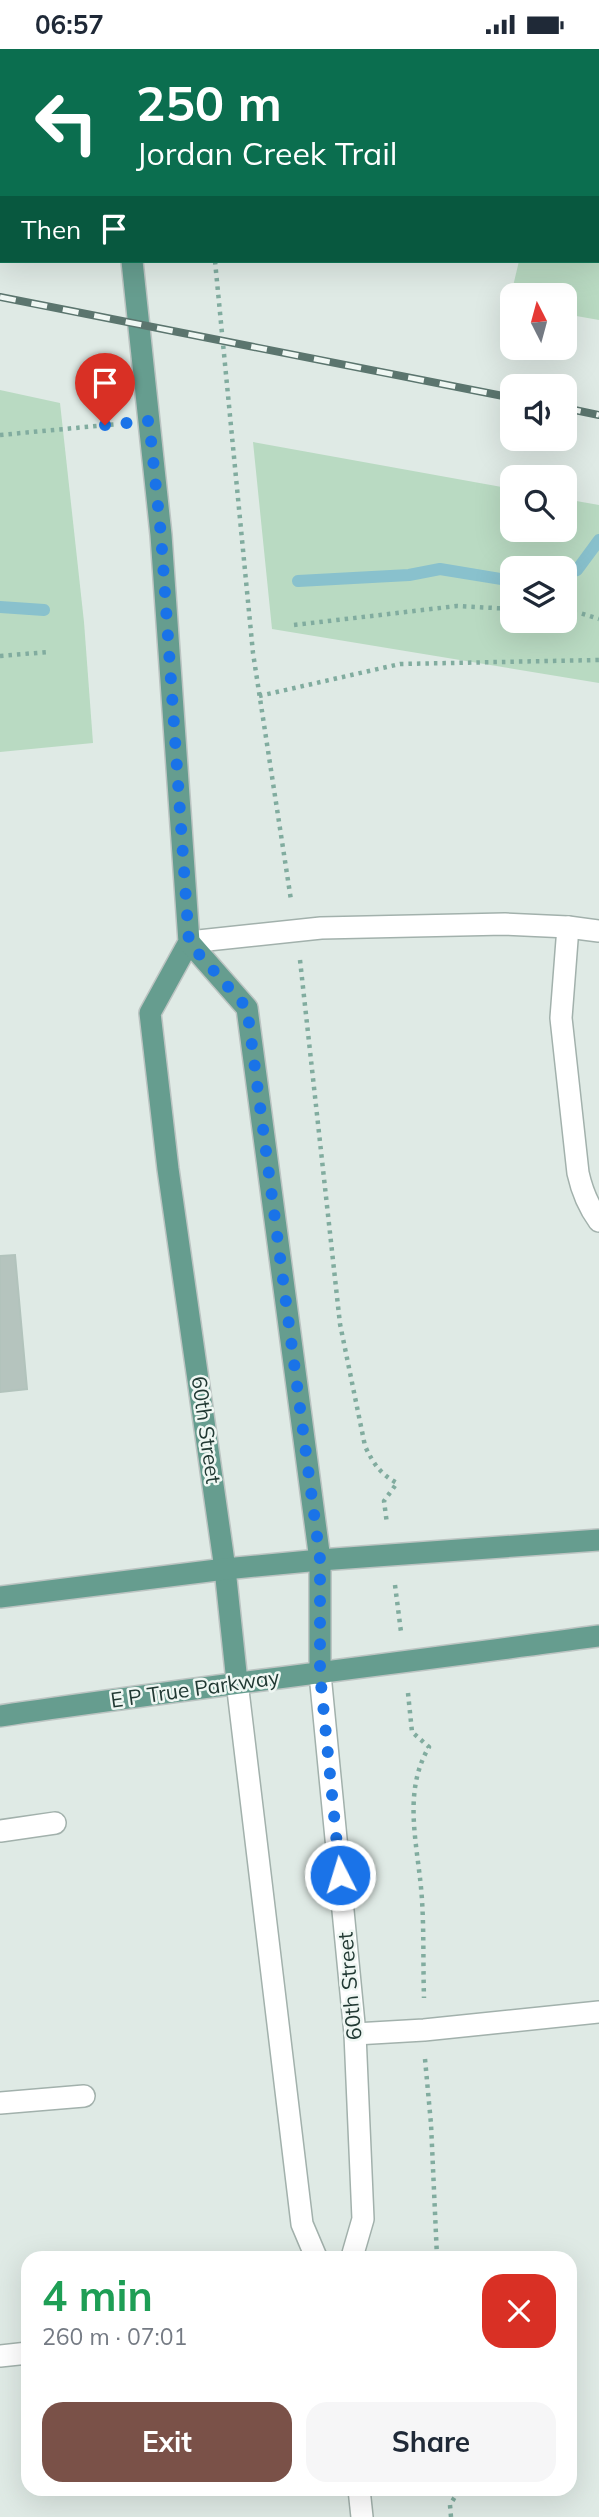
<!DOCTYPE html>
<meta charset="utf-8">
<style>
:root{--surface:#fff;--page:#f6f6f7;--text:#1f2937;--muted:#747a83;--accent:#7a5148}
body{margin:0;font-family:Mulish,sans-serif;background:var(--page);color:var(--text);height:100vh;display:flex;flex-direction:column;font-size:26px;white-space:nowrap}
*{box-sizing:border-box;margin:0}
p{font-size:23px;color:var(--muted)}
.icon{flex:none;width:38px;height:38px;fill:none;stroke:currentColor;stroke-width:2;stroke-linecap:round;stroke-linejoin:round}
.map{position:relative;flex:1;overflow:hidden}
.panel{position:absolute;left:21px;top:2202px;width:556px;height:245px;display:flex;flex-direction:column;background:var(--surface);border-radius:21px;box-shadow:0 7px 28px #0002}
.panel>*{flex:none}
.top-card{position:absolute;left:0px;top:0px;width:600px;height:214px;box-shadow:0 7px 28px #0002;background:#0b6e4f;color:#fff;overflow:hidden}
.needle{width:46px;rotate:354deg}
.fabs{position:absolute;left:500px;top:234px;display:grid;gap:14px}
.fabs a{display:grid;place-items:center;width:77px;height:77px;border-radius:14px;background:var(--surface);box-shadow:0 7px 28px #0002;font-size:35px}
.pin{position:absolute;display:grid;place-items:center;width:60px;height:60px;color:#fff;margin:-72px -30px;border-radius:50% 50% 50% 0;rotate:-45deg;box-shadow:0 0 7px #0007}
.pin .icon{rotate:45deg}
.me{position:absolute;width:77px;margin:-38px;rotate:355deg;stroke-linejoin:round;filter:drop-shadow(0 0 5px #0008)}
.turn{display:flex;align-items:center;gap:24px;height:147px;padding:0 21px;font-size:32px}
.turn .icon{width:91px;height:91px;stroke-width:2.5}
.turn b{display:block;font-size:49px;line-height:60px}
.then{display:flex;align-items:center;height:66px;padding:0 21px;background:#0003;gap:14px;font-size:26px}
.round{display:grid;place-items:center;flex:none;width:74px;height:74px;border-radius:21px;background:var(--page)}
.overview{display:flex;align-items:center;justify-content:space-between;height:119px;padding:0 21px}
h1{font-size:42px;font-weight:700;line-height:52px;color:#1e9e55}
.button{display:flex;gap:14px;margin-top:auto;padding:14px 21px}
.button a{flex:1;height:80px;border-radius:21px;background:var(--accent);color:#fff;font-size:28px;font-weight:700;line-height:80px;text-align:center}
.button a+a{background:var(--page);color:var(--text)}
.status{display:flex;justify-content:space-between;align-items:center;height:49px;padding:0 35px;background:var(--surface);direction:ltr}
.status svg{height:19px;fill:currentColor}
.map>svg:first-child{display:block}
</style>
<div class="status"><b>06:57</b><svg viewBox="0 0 49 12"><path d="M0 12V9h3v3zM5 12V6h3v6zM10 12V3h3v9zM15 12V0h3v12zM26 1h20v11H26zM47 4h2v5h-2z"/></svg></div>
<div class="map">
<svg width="599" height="2468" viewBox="0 0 599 2468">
<rect width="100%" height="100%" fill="#dfeae5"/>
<g fill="#b9dac2" fill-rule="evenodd">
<polygon points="568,0 599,0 599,271 565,265 565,247 513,247 513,255 509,254 519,212 598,212 598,2 568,2"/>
<polygon points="0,341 60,354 84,573 93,694 0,703"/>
<path d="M253 393 513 440V481H565V450L599 456V634L272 580ZM513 520H565V572H513Z"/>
</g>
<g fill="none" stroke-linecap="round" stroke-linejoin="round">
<g stroke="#89c1cd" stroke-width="12">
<polyline points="565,525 577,521 599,491"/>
<polyline points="298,532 409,526 440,520 513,532"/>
<polyline points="0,558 44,561"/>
</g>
</g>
<polygon fill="#b5c4be" stroke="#b2c3bc" stroke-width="2" points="15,1206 27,1340 0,1343 0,1207"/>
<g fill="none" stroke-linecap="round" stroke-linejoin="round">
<defs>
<g id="minor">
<polyline points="268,0 269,2"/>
<path d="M568 878 561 969 578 1124C582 1142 588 1157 599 1172"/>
<polyline points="189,893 321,879 505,875 568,878 599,882"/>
<polyline points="320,1625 355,1985 363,2170 352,2208"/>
<polyline points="237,1633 302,2175 316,2208"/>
<polyline points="0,1782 55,1774"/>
<polyline points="355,1985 424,1981 599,1963"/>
<polyline points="0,2054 84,2047"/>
<polyline points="0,2307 28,2304"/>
<polyline points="359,2440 362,2468"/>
</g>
<g id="major">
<polyline points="109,0 109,2"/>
<polyline points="132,212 161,486 189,893 150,964 168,1120 225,1520 237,1633"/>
<polyline points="189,893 247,959 320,1511 320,1625"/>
<polyline points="0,1548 225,1520 320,1511 599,1491"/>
<path d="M0 1667C199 1638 399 1614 599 1587"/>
</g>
</defs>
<use href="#minor" stroke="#a2b1ac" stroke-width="24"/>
<use href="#major" stroke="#bcc4c2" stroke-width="24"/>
<g stroke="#81ac9f" stroke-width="4.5" stroke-dasharray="3.5 5" stroke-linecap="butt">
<polyline points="193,0 193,2"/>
<polyline points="215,212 253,604 291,851"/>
<polyline points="0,386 118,375"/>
<polyline points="565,563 580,564 599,570"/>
<polyline points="294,576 457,557 513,560"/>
<polyline points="0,607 48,603"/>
<polyline points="259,647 400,615 599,611"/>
<path d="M300 911 340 1275 365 1397C373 1414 380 1425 397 1434L384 1452 387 1475"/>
<polyline points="395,1536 401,1583"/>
<path d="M408 1644 412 1683 429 1698C401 1745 419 1800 422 1851 424 1884 423 1917 424 1949"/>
<polyline points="425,2010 431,2075 437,2208"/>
<polyline points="451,2468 450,2456 459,2441 458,2440"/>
</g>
<use href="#minor" stroke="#fff" stroke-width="21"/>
<use href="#major" stroke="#669d8f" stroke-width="21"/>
<defs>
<g id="rail">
<polyline points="0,248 513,349"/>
<polyline points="565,359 599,366"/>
</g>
</defs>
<use href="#rail" stroke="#5b756e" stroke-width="8"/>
<use href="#rail" stroke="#eff7f3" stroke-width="5" stroke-dasharray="16" stroke-linecap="butt"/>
</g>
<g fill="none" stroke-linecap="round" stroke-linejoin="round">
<polyline stroke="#1a73e8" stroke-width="12" stroke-dasharray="0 21.6" points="105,376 149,372 161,486 189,894 247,959 320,1510 320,1625 340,1826"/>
</g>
<g text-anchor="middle" stroke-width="5" stroke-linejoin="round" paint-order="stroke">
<g font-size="21" fill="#213933" stroke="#eff7f3">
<text transform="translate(206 1381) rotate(82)" y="7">60th Street</text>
<text transform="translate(195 1640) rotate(-8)" y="7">E P True Parkway</text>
<text transform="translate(350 1937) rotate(-95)" y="7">60th Street</text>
</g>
</g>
</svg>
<div class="fabs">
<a><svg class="needle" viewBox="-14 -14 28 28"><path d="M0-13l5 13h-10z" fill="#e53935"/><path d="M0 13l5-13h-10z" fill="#747a83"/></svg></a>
<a><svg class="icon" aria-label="sound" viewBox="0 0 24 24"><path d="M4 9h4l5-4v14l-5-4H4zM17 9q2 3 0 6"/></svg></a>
<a><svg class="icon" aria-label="search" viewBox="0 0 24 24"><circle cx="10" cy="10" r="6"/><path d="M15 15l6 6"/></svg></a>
<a><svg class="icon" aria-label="layers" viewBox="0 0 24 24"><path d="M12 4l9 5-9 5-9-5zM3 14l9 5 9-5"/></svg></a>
</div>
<div class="pin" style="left:105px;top:376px;background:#d93025"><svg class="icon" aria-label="arrive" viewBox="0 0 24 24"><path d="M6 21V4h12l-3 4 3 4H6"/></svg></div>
<svg class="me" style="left:340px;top:1826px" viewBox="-20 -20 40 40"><circle r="17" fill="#1a73e8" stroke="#fff" stroke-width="3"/><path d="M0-11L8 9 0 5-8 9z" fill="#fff"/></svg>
<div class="top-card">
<div class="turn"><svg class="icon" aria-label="left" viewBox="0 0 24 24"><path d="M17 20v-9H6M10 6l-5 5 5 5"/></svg><div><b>250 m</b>Jordan Creek Trail</div></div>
<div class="then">Then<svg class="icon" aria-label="arrive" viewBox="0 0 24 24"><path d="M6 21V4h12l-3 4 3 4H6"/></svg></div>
</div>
<section class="panel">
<div class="overview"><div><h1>4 min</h1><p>260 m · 07:01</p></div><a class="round" style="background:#d93025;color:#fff"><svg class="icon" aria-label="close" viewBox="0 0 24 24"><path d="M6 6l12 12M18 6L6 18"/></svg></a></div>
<div class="button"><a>Exit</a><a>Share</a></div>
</section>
</div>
